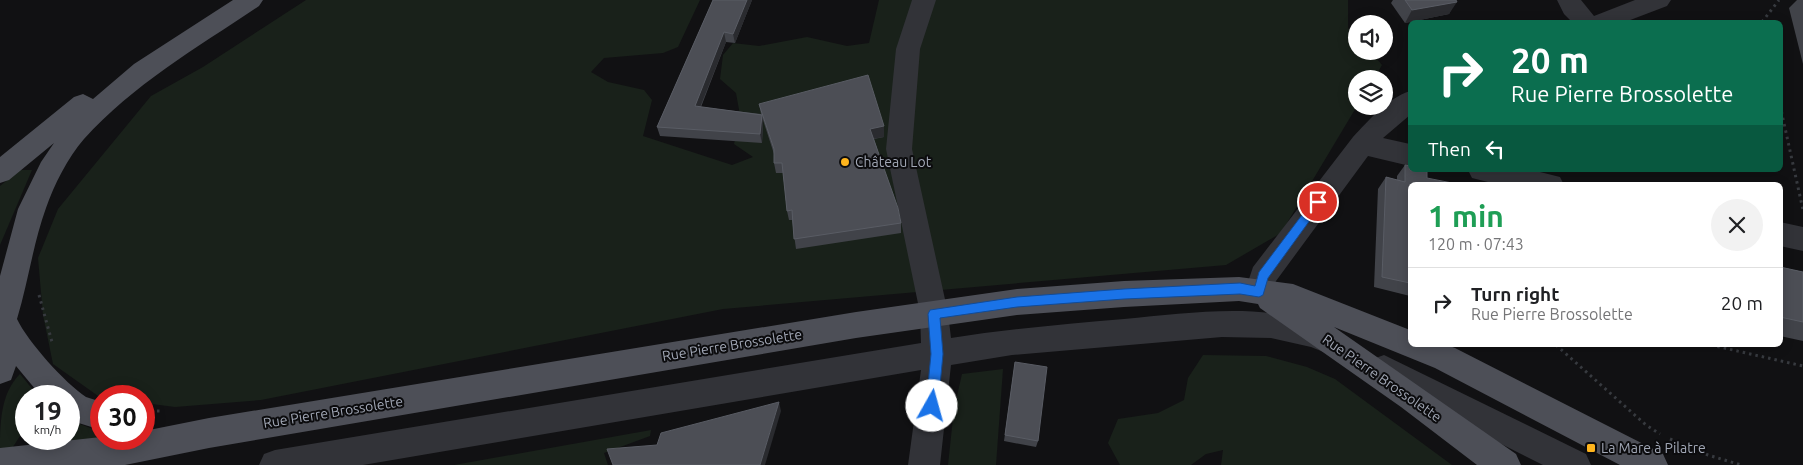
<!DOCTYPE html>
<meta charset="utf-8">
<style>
:root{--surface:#fff;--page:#f2f2f2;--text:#202124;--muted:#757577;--line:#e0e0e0}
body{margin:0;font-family:Ubuntu,sans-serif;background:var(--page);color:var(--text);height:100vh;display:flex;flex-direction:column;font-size:19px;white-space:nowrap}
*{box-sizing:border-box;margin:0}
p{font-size:16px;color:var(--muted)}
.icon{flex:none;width:28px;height:28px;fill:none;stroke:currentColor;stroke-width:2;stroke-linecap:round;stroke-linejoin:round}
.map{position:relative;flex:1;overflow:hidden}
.drawer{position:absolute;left:1408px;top:182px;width:375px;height:165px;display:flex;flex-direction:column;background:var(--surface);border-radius:8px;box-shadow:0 2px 12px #0003}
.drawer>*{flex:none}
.guide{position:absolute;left:1408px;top:20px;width:375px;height:152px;border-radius:8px;box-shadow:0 2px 12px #0003;background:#0b6e4f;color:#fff;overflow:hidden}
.tools{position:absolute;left:1348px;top:15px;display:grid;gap:10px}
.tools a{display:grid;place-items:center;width:45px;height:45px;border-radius:50%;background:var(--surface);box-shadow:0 2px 12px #0003;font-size:25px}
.speed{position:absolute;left:15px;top:385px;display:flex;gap:10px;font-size:25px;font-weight:700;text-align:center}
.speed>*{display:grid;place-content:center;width:65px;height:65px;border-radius:50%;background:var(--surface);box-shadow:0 2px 12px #0003;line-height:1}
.speed small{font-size:12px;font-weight:400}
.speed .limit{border:8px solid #d22;background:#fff;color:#111}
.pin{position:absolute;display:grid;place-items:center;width:42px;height:42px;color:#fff;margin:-21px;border:2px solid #fff;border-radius:50%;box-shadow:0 1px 5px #0007}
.me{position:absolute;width:55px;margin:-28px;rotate:7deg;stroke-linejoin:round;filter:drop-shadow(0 0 4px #0008)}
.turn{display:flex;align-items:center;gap:18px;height:105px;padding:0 20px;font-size:22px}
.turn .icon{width:65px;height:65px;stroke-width:2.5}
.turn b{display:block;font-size:35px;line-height:42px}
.then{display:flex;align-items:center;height:48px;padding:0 20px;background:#0003;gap:10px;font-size:19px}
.round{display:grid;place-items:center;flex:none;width:52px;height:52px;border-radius:26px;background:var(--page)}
.headline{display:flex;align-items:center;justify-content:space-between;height:85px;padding:0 20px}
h1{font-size:30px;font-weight:700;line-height:38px;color:#1e9e55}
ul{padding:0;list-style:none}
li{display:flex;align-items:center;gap:15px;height:70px;padding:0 20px;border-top:1px solid var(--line)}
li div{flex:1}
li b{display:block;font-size:19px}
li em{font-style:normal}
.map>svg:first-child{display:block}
</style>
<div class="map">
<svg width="1803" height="465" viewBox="0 0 1803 465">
<rect width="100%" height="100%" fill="#111113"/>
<g fill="#19211a">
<polygon points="306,0 700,0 678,47 663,53 604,58 591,72 608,82 644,90 652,100 643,136 732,165 753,157 734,144 740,115 736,93 720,79 723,55 733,43 759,46 807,37 847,46 869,43 879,0 1348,0 1348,28 1356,37 1356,51 1370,51 1382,65 1374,79 1356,79 1357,106 1281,233 1226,265 723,309 261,400 175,407 144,403 144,396 101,396 101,398 53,364 43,315 38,258 58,209 151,96 203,67"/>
<polygon points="20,170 32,170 0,245 0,186"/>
<polygon points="1203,355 1266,356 1307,367 1335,379 1452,465 1221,465 1223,450 1206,454 1191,465 1120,465 1108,443 1118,419 1158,413 1184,400 1188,378"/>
<polygon points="1003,369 996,465 948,465 954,409 962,374"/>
<path d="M20 374 38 396H26V429L20 436 9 453H0C0 424 0 394 20 374Z"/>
<polygon points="69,420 101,432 101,439 26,451 38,439 69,439"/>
<polygon points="651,430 650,436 604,453 608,465 454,465"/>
</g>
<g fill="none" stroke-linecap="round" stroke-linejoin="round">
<g stroke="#373a3f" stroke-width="3" stroke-dasharray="2.5 4" stroke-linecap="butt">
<polyline points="1762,22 1779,0"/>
<polyline points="1780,105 1803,210"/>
<polyline points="39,295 52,342"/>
<polyline points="1556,345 1646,425 1660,434"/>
<polyline points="1711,345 1803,366"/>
<polyline points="144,411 161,411"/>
<polyline points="1670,439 1708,455 1741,465"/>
</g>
<g fill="#323338" fill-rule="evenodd">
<path d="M912 0H936L920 49 912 149 948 313 951 338C1008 329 1066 324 1124 319 1195 313 1269 300 1336 331L1341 340 1336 349 1326 353 1311 347 1271 338 1222 337 1012 355 951 365 940 465H908L921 370 363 465H259L264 454 275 450 921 343 920 313 886 149 896 49Z"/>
<polygon points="1557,0 1581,0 1594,16 1635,0 1671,0 1667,6 1625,22 1572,22 1564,14"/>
<path d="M1410 91V115L1383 138 1410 144V166L1368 156 1276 281 1269 300 1259 304 1249 300 1245 291 1253 267 1353 137C1369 120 1388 98 1410 91Z"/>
<polygon points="1468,170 1532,170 1560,177 1564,185 1500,185 1472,178"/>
<polygon points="1780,222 1803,227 1803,251 1780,246"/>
<polygon points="1384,355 1586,454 1591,465 1543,465 1373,379 1369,369 1373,359"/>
</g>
<g fill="#4d4f57" fill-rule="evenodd">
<path d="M233 0H263L259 6C198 47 134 84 84 139 68 157 54 185 46 208 33 244 28 283 17 319 28 342 65 383 86 397 91 399 97 400 101 402V430L69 420V396H41L16 366 11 380 0 384V276L18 209 41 162 54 143 9 180 0 183V157L74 97 83 94 93 99 134 64Z"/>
<polygon points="1239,277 1293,284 1410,330 1410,345 1447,345 1455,348 1663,454 1668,465 1620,465 1435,368 1334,327 1516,454 1521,465 1477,465 1401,407 1260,308 1258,304 1239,301 1124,307 1017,315 856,338 209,448 125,465 0,465 0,448 101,437 144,439 144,431 209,418 856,312 1017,289 1124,281"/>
</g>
</g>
<g fill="#414349">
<polygon points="713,0 752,0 735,43 726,42 701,107 761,114 759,104 884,137 874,139 901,223 901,233 796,249 792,220 789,220 787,211 783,173 776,173 774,163 774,154 763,120 763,123 762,143 660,136 657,127"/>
<polygon points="1393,0 1456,0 1449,14 1405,23 1391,3"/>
<polygon points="1797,0 1803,0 1803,64 1789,8"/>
<polygon points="1405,165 1410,185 1410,296 1374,287 1378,189 1386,177 1397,180 1397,176"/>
<polygon points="1780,267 1803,272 1803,341 1780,336"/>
<polygon points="1015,362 1038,441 1036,447 1004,441"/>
</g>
<g fill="#2a2b2f">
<polygon points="747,0 752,0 735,43 733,34"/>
<polygon points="1457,2 1449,14 1405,23 1412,10"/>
<polygon points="724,32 726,42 697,115 695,106"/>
<polygon points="762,115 763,123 762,143 760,134"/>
<polygon points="884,126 884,137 871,139 870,129"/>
<polygon points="779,402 781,411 765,465 760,465"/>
</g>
<g fill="#4c4e55" stroke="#595c64">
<polygon points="713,0 747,0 733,34 724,32 695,106 762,115 760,134 657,127"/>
<polygon points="1405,0 1456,0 1457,2 1412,10"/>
<polygon points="868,75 884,126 870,129 898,208 901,223 794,239 792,210 787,211 782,163 774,163 774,149 759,104"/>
<polygon points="1405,165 1410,166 1410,170 1427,170 1427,178 1462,185 1410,185 1410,283 1382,277 1386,177 1405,182"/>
<polygon points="1780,267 1803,272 1803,322 1780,317"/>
<polygon points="1015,362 1047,367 1038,441 1005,435"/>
<polygon points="779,402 760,465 613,465 607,449 657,445 661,433"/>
</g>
<polygon fill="#1a73e8" stroke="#114b97" points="1318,197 1321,199 1323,202 1321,205 1268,278 1263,295 1259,297 1240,294 1124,299 1017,307 940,318 943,354 938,406 936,410 932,412 928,410 926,406 931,354 928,314 930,310 1017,297 1124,289 1240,283 1255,286 1259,272 1314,199"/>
<g fill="#ffb51d" stroke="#0c0c0e" stroke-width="2">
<circle cx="845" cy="162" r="5"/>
<rect x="1586" y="443" width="10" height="10" rx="2.5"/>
</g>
<g text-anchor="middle" stroke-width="4" stroke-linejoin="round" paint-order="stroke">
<g font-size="14" fill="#a1a7b5" stroke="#0c0c0e" text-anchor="start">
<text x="855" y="167">Château Lot</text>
<text x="1601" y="453">La Mare à Pilatre</text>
</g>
<g font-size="14" fill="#a1a7b5" stroke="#0c0c0e">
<text transform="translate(732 345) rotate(-9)" y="5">Rue Pierre Brossolette</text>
<text transform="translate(1382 378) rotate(35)" y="5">Rue Pierre Brossolette</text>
<text transform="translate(333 412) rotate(-9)" y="5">Rue Pierre Brossolette</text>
</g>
</g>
</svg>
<div class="tools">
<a><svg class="icon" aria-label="sound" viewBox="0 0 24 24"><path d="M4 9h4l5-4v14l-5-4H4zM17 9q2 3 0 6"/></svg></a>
<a><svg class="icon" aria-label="layers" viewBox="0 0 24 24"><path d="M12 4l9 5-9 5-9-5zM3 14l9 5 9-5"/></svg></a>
</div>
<div class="speed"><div>19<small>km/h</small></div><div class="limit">30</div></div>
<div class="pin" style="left:1318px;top:202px;background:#d93025"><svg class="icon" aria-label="arrive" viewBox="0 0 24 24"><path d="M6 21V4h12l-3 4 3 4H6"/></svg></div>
<svg class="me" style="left:932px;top:406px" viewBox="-20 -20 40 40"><circle r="19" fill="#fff"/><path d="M0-13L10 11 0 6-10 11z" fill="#1a73e8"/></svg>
<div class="guide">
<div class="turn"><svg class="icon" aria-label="right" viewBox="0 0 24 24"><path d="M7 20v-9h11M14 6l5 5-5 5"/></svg><div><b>20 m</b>Rue Pierre Brossolette</div></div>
<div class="then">Then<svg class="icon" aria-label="left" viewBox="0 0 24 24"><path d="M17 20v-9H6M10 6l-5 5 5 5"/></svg></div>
</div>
<section class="drawer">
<div class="headline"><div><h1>1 min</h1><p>120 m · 07:43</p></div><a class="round"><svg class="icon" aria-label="close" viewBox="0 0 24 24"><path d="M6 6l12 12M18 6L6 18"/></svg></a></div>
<ul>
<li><svg class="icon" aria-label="right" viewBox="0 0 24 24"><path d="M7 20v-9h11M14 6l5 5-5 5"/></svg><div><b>Turn right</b><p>Rue Pierre Brossolette</p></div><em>20 m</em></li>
</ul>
</section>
</div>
